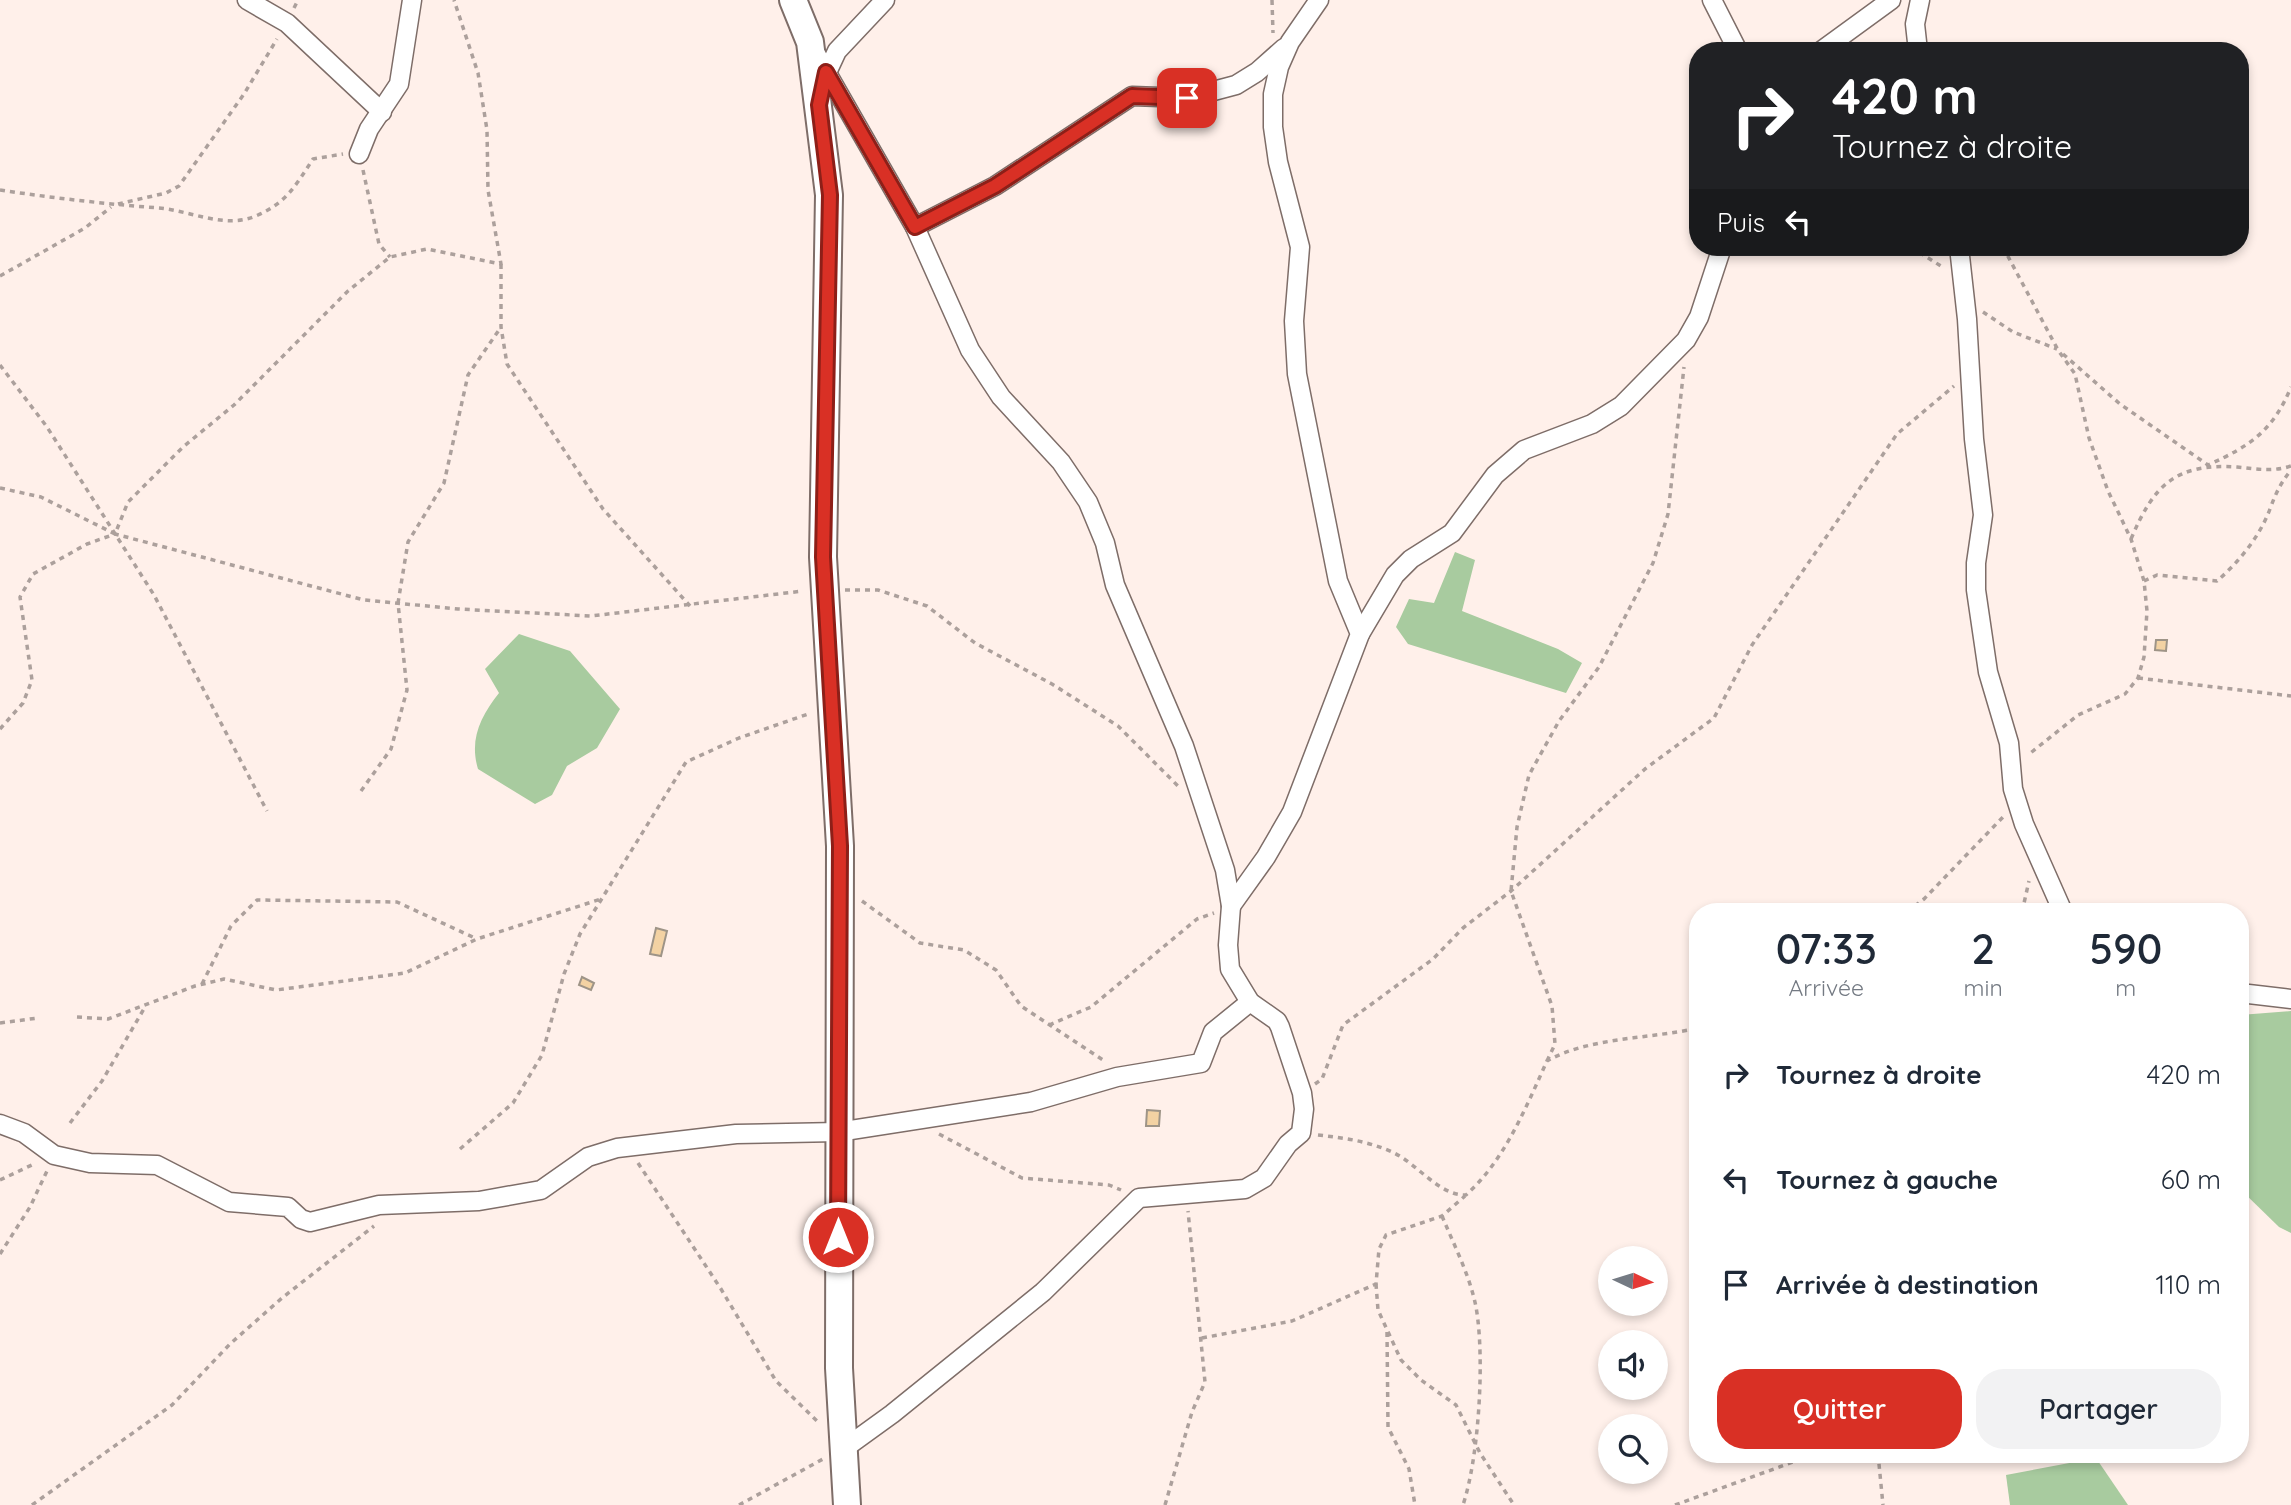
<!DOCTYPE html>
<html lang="fr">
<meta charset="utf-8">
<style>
:root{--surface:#fff;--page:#f2f2f3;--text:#1f2937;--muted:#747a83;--accent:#d93025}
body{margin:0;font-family:Quicksand,sans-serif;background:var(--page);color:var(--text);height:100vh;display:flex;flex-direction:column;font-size:26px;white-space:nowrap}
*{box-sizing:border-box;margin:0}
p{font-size:23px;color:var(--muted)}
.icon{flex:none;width:38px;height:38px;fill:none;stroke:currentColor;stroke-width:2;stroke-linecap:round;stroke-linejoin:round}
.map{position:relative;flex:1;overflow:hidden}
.sheet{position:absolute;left:1689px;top:903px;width:560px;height:560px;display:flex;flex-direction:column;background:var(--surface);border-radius:28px;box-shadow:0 4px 10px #0003}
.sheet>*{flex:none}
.hud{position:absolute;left:1689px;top:42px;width:560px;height:214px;border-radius:28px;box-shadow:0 4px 10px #0003;background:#202124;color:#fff;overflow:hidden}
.needle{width:46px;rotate:94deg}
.fabs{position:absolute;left:1598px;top:1246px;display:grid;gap:14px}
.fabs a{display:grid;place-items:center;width:70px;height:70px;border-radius:50%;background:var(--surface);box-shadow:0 4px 10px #0003;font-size:35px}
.pin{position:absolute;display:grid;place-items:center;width:60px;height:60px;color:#fff;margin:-30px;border-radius:14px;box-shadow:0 4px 10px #0006}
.me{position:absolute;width:77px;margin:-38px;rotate:0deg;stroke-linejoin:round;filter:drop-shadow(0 0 5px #0008)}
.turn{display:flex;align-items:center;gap:24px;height:147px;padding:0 28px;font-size:32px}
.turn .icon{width:91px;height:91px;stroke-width:2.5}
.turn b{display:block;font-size:49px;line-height:60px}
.then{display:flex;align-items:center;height:66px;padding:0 28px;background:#0003;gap:14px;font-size:26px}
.eta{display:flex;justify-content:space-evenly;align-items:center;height:119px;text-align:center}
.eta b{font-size:42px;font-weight:600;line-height:49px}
.action{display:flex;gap:14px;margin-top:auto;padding:14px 28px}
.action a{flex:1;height:80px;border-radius:28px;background:var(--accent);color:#fff;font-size:28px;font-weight:600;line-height:80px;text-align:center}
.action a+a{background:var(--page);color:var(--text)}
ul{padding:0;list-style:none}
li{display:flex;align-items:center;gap:21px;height:105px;padding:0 28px}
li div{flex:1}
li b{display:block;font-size:26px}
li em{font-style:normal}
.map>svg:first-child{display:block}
</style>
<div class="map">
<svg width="2291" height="1505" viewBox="0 0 2291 1505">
<rect width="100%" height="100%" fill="#fff0ea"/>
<g fill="#a8cb9f">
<polygon points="1455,552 1475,560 1462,611 1558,649 1582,663 1566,693 1408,644 1396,627 1409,599 1434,603"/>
<path d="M519 634 570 651 620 709 597 748 567 766 552 795 535 804 478 769C469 739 481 716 499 693L485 669Z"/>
<polygon points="2291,1011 2291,1233 2279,1227 2240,1189 2240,1015"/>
<polygon points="2096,1458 2128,1505 2010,1505 2006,1475"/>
</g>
<g fill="#f3d2a3" stroke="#9e9487" stroke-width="2">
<polygon points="2156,640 2167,640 2166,651 2155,650"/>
<polygon points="656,928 667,931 661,956 650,954"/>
<polygon points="582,977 594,983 591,990 579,985"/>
<polygon points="1147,1110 1160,1111 1159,1126 1146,1126"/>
</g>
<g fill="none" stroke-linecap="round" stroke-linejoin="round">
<defs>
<g id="street">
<polyline points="247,0 287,23 382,112"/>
<polyline points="1712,0 1738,51"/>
<polyline points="1821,51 1891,0"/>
<polyline points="1918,51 1915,24 1920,0"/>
<polyline points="816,54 915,227 970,350 1001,397 1061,462 1088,502 1105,543 1115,585 1184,746 1225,870 1231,906 1228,945 1230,969 1250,1002 1277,1021 1280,1027 1302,1093 1304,1109 1301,1133 1288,1144 1264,1178 1245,1189 1139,1198 1043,1292 892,1414 845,1448"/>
<polyline points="824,79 837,51 885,0"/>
<polyline points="359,154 369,129 399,84 412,0"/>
<polyline points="915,227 995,186 1132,96 1187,98 1236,85 1257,72 1284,48"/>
<polyline points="1959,247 1967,319 1974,439 1983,515 1976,563 1976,590 1988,672 2009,743 2013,789 2024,824 2063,912"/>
<polyline points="1360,634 1395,575 1411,559 1452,533 1495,475 1524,450 1592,424 1621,406 1686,340 1699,317 1722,247"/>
<polyline points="1231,906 1266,857 1292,812 1360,634 1338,581 1297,374 1294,321 1300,247 1278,162 1273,127 1273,94 1279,67 1290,42 1319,0"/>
<polyline points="2240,993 2291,999"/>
<polyline points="0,1124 24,1133 54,1155 90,1163 157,1165 229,1202 288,1207 301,1219 310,1222 379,1205 479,1201 541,1190 588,1157 617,1148 736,1134 838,1132 1031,1102 1117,1077 1201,1063 1213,1032 1250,1002"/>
</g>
<polyline id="secondary" points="793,0 810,42 829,195 823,557 840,846 839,1368 847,1505"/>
</defs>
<use href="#street" stroke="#7e6d68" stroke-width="21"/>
<use href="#secondary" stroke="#7e6d68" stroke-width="30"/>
<g stroke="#aca09c" stroke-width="3.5" stroke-dasharray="5 5" stroke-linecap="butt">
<polyline points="1272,0 1273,33"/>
<polyline points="294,8 298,0"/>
<polyline points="363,170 379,244 390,257"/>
<path d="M0 190C53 198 106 204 159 208 192 211 226 230 258 215 287 202 296 185 313 159L343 154"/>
<polyline points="118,204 166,193 179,186 244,94 277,39"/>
<polyline points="1911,247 1944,268"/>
<polyline points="2003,247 2058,350 2075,374 2089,438 2108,491 2131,539 2144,581 2147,611 2144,657 2138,678 2125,694 2078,715 2028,755"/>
<polyline points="501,264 501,327 507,364 603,509 690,606"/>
<polyline points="0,276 85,228 111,207"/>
<polyline points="1983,312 2013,332 2057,349"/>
<path d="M2063 354 2120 404 2208 465C2250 446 2273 431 2291 387"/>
<polyline points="0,365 47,427 154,595 267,811"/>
<polyline points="0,488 41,497 115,534 128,502 183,447 234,405 348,291 390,257 427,249 501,264 488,190 487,130 478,73 454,0"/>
<path d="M2131 539C2154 485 2175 463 2237 467 2256 469 2273 472 2291 466"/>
<path d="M2144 581 2157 575 2217 581C2239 562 2260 536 2270 509 2276 493 2280 484 2291 470"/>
<polyline points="845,590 878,590 927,606 975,643 1052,684 1118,726 1178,786"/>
<polyline points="2138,678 2291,696"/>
<polyline points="0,729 23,703 32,680 20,597 33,574 87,544 115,534 364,600 458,609 591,616 803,591"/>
<polyline points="361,791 391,749 407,690 398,603 408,542 444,483 468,375 501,327"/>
<polyline points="862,901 920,943 964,950 996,970 1021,1006 1106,1062"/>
<polyline points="1907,912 1924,899 2003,817"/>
<polyline points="2022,912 2029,881"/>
<polyline points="202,984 231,926 257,900 397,902 477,939"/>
<polyline points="77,1017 108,1019 195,986 224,979 276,990 405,973 477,939 601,899"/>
<polyline points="0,1023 38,1018"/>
<polyline points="1049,1025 1091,1007 1197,919 1214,913"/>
<polyline points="1547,1061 1555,1044 1552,1006 1511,891 1517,827 1529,775 1559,721 1599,667 1653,563 1668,514 1684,367"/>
<polyline points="1315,1084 1322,1079 1343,1025 1433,959 1463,928 1511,891 1645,769 1714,718 1752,645 1897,434 1954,386"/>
<polyline points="70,1123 102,1081 145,1007"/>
<polyline points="939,1134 1022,1178 1109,1185 1121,1190"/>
<path d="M1318 1135C1344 1138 1368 1141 1392 1152 1417 1163 1439 1196 1466 1195 1505 1160 1526 1107 1547 1061 1589 1037 1650 1039 1698 1028"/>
<polyline points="460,1149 513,1103 542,1055 564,974 580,934 686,762 739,738 811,713"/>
<polyline points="638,1163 721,1289 776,1381 819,1423"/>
<polyline points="0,1180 36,1163"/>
<path d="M1442 1216C1454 1245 1470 1276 1476 1307 1485 1357 1479 1457 1463 1505"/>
<polyline points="0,1254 30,1207 47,1171"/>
<polyline points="1376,1284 1378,1310 1401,1360 1421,1380 1456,1405 1480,1453 1514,1505"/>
<polyline points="1387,1332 1388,1427 1409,1469 1415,1505"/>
<polyline points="1202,1338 1292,1321 1376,1284 1379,1249 1386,1235 1442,1216 1465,1196"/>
<polyline points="1878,1454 1883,1505"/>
<polyline points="32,1505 172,1405 230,1344 282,1298 374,1226"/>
<polyline points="739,1505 823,1459"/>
<polyline points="1165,1505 1192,1412 1205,1382 1188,1211"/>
<polyline points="1675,1505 1815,1454"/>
</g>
<use href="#street" stroke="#fff" stroke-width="18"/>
<use href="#secondary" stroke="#fff" stroke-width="26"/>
</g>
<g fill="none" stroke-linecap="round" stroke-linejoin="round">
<defs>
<polyline id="route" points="838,1237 840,846 823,557 830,195 819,105 826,72 915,227 995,186 1132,96 1187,98"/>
</defs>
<use href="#route" stroke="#8d1f18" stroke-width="18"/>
<use href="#route" stroke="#d93025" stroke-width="12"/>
</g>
</svg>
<div class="fabs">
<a><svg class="needle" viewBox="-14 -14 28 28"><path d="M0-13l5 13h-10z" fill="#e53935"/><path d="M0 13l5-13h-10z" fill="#747a83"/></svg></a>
<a><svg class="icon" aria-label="sound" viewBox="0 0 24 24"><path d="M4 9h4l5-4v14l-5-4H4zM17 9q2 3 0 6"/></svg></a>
<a><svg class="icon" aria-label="search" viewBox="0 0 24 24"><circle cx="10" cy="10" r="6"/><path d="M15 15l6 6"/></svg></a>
</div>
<div class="pin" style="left:1187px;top:98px;background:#d93025"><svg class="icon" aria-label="arrive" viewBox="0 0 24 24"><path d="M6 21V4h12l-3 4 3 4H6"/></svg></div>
<svg class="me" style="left:838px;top:1237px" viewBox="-20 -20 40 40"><circle r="17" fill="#d93025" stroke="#fff" stroke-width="3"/><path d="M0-11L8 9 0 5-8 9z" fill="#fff"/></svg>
<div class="hud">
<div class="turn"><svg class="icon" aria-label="right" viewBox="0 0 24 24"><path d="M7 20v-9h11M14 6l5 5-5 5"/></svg><div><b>420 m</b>Tournez à droite</div></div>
<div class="then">Puis<svg class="icon" aria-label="left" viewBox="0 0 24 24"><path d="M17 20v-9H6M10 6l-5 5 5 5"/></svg></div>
</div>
<section class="sheet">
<div class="eta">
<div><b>07:33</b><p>Arrivée</p></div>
<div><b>2</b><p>min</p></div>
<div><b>590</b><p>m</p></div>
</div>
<ul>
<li><svg class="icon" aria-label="right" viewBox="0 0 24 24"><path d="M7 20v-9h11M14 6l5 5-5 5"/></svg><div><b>Tournez à droite</b></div><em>420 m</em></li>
<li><svg class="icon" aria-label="left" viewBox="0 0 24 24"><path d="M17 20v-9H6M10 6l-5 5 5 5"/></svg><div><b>Tournez à gauche</b></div><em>60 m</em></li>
<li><svg class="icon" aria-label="arrive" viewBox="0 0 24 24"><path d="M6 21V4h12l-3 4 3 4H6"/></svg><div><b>Arrivée à destination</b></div><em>110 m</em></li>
</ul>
<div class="action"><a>Quitter</a><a>Partager</a></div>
</section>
</div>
